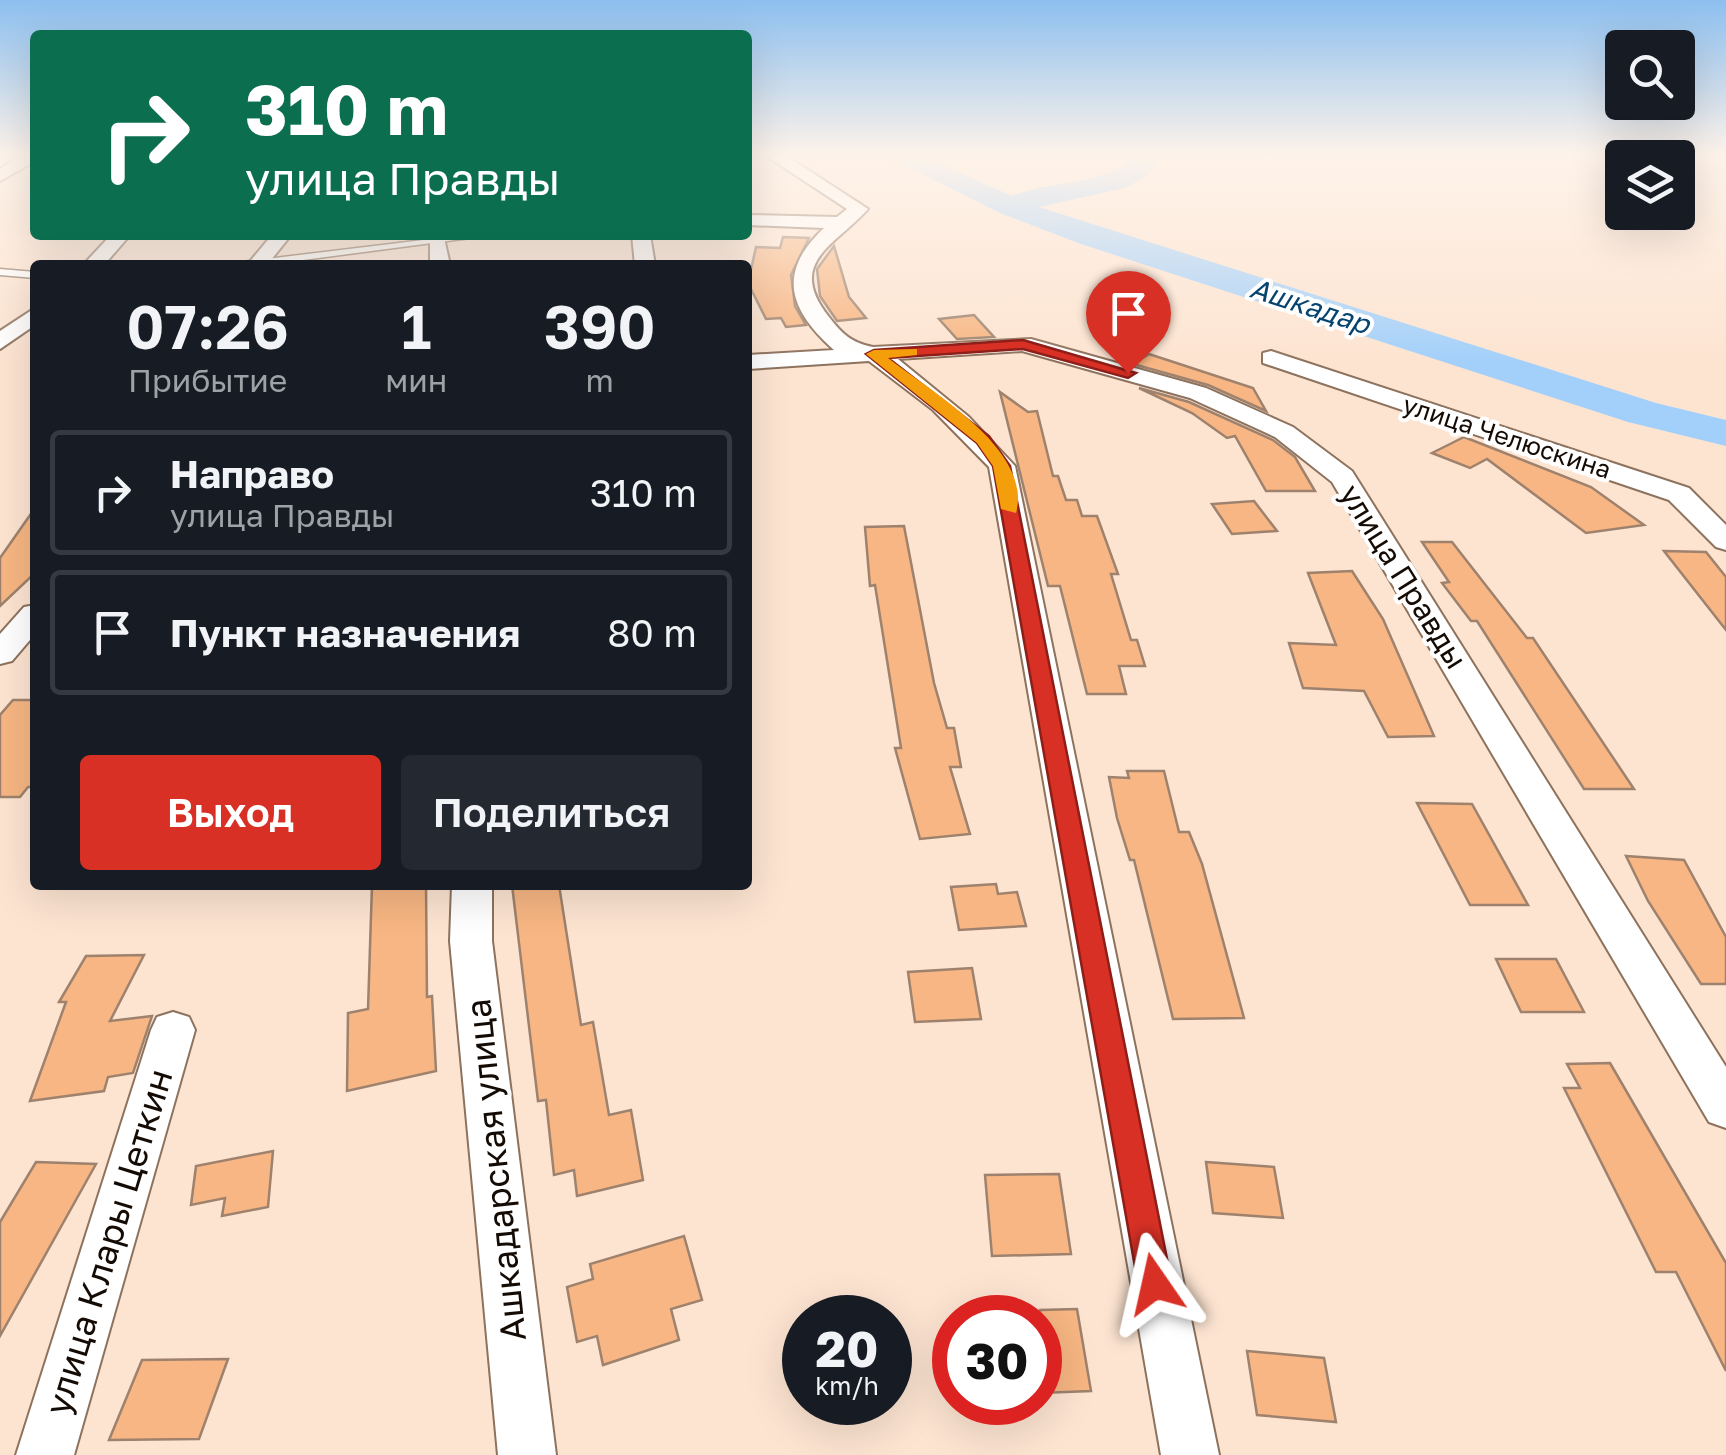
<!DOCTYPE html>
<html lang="ru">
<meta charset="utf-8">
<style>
:root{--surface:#171b24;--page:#242831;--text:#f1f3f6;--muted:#9ea1a6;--line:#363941;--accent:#d93025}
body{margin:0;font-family:"Golos Text",sans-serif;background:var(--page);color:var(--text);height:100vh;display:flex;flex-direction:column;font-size:38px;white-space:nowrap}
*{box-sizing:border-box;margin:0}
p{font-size:32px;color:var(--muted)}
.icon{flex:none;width:55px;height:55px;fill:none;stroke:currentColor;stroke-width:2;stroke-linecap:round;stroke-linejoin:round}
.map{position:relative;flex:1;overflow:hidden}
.side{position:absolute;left:30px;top:260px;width:722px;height:630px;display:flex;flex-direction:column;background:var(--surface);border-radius:10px;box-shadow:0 10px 40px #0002}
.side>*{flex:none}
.guide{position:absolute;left:30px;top:30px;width:722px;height:210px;border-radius:10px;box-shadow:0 10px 40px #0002;background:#0b6e4f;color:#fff;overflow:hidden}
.controls{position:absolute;left:1605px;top:30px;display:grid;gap:20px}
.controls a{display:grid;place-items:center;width:90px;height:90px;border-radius:10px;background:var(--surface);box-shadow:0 10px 40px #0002;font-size:50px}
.speed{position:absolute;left:782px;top:1295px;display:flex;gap:20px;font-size:50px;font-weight:700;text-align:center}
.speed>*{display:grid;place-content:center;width:130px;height:130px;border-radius:50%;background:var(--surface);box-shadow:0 10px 40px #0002;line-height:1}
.speed small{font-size:25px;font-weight:400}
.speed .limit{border:15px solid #d22;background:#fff;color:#111}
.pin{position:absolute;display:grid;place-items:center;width:85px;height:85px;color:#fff;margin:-102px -42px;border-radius:50% 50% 50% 0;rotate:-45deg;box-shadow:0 0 10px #0007}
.pin .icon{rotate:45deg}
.me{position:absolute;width:110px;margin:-55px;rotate:349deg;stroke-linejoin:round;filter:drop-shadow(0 0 8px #0008)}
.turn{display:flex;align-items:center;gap:35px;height:210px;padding:0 50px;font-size:45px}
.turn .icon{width:130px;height:130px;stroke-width:2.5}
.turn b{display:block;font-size:70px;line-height:85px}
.eta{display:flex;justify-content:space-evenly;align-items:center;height:170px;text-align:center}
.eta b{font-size:60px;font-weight:600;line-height:70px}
.primary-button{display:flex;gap:20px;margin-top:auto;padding:20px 50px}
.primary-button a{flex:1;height:115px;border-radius:10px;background:var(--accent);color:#fff;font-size:40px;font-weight:600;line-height:115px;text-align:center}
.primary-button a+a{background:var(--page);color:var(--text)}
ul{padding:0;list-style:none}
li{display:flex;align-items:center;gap:30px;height:125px;margin:0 20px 15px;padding:0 30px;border:5px solid var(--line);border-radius:10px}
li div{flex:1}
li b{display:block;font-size:38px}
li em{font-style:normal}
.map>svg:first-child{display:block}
</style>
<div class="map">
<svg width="1726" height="1455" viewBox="0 0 1726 1455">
<rect width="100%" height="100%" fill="#fde4d1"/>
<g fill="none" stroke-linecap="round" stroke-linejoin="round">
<path fill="#a3d0fa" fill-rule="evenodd" d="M888 157H925L1012 196C1047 182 1094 184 1124 166L1125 157H1153L1156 164 1144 178 1125 188 1039 207 1656 403 1726 420V446L1628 422 1081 244 1000 213Z"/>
</g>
<g fill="#f7b683" stroke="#9e826d" stroke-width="2.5">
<polygon points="783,237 809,238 791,275 795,306 806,325 786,327 781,318 766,319 748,283 756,247 780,248"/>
<polygon points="834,246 849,297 866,318 837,321 820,296 817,269"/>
<polygon points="974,315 994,337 957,339 939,319"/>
<polygon points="1149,354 1253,388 1266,411 1208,385 1133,364"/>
<polygon points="1139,388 1189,402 1273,440 1295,457 1315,491 1266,491 1235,436 1227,438 1192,413"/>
<polygon points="1000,392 1028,412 1037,411 1053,476 1058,476 1066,500 1077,500 1082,516 1097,516 1118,574 1111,574 1131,640 1137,640 1145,666 1119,666 1126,694 1087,694 1060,586 1048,586"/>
<polygon points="1464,437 1591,487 1644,525 1586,533 1487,459 1470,468 1432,453"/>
<polygon points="1254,501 1277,531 1232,534 1212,504"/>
<polygon points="35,508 35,573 0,606 0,558"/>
<polygon points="904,526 934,683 947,728 954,728 961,767 950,767 970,834 920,839 895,748 901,748 875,585 870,586 865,527"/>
<polygon points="1422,542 1452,542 1527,638 1533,638 1634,789 1584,789 1477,621 1471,621 1442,583 1449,582"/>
<polygon points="1664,551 1706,552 1726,577 1726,630"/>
<polygon points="1352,571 1383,619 1434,736 1388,737 1364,691 1303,688 1289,643 1336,645 1308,573"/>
<polygon points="13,700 35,700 35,787 28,787 20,797 0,797 0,715"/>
<polygon points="1127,771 1164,771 1179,832 1189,832 1202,864 1244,1018 1173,1019 1134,860 1130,860 1117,818 1109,777 1129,778"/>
<polygon points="1417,803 1472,804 1528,905 1470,905"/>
<polygon points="1626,856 1684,860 1726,937 1726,984 1701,984 1648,901"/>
<polygon points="996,884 998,894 1017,892 1026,926 959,930 951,887"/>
<polygon points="372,885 426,885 427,997 432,996 436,1071 347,1091 348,1013 368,1009"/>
<polygon points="512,885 559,885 581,1025 593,1022 609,1115 631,1110 643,1180 577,1196 574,1170 554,1175 546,1100 538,1101"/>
<polygon points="144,955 110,1021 152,1016 133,1073 108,1077 104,1091 30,1101 66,1002 59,1002 86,956"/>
<polygon points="1496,959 1556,959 1584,1012 1521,1012"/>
<polygon points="972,968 981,1019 915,1022 908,972"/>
<polygon points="1610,1063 1726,1263 1726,1371 1676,1272 1656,1272 1564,1088 1580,1088 1567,1064"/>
<polygon points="273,1151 268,1207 222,1216 225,1198 191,1205 196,1166"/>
<polygon points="36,1162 96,1164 0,1336 0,1222"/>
<polygon points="1206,1162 1274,1167 1283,1218 1213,1213"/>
<polygon points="1059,1174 1071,1254 992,1256 985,1175"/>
<polygon points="684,1236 702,1300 671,1309 679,1340 603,1365 597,1336 577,1342 567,1287 593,1279 590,1264"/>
<polygon points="1077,1309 1091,1391 1040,1393 1040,1310"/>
<polygon points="1247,1351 1324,1358 1336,1422 1257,1415"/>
<polygon points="228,1359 199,1439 109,1440 142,1360"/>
</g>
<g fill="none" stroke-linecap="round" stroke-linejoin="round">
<defs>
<g id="lane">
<polygon points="465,235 493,235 265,265 236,265 241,262"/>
<polygon points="0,269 35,272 35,278 0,275"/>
</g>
<g id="street">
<polygon points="19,157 35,157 35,161 0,181 0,169"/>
<path d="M768 157H788L868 209C836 245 785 262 829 317 842 334 852 343 873 347L1031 339 1206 388 1293 427 1352 471 1726 1067V1128L1709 1122 1332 482 1275 437 1190 398 1022 351 898 359 969 417 1015 466 1219 1455H1161L989 467 933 410 869 361 748 369V355L834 350C788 309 777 272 824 228L748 225V215L837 217 847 209Z"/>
<polygon points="111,235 130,235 104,265 83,265"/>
<polygon points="272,235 291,235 267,265 247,265"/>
<polygon points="632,235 650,235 655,265 635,265"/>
<polygon points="430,238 444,238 450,265 430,265"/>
<polygon points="35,308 35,325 0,349 0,331"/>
<polygon points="1271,351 1689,488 1726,525 1726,550 1716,547 1669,500 1263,363 1263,353"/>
<polygon points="35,605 35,634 12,661 0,664 0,634 24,607"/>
<polygon points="452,885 492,885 492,941 556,1455 498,1455 450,941"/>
<polygon points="173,1012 189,1017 195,1030 74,1455 16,1455 151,1030 157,1017"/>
</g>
</defs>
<use href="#lane" stroke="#8d725d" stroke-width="3"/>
<use href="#street" stroke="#8d725d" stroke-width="4"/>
<use href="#lane" fill="#fff" fill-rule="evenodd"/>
<use href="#street" fill="#fff" fill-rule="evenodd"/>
</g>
<linearGradient id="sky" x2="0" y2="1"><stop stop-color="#8cbfef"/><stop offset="0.43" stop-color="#fef3ea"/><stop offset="1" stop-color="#fef3ea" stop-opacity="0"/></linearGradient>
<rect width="1726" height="361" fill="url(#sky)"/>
<polygon fill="#d93025" stroke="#8d1f18" stroke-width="2.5" points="1023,340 1136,373 1128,378 1023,349 888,358 989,436 1010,466 1172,1284 1167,1296 1155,1300 1143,1296 1138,1284 993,466 977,443 866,354 874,350"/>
<path fill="#f59e0b" d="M917 349V355L888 358C929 390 1034 450 1016 513L1001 509 993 466 977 443 866 354 874 350Z"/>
<g text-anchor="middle" stroke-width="8" stroke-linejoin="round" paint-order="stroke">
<g font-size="25" fill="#150b05" stroke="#fff">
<text transform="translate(1507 437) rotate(18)" y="9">улица Челюскина</text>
</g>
<g font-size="28" font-style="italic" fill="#06446f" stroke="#fff">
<text transform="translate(1310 306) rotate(18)" y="10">Ашкадар</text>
</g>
<g font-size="30" fill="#150b05" stroke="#fff">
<text transform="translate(1403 577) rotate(58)" y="10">улица Правды</text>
</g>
<g font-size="35" fill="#150b05" stroke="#fff">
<text transform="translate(496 1170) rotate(-96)" y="12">Ашкадарская улица</text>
<text transform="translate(109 1242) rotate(-73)" y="12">улица Клары Цеткин</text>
</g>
</g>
</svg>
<div class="controls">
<a><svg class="icon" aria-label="search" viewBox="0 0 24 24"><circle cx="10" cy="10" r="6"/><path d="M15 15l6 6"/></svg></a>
<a><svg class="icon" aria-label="layers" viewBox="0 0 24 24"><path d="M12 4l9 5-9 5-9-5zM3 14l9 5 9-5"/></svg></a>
</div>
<div class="speed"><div>20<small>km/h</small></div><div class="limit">30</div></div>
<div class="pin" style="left:1128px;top:373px;background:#d93025"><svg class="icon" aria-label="arrive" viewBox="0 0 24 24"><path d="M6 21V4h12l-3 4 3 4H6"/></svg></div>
<svg class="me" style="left:1155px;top:1284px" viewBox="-20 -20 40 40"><path d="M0-17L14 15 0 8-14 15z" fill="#d93025" stroke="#fff" stroke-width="4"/></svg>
<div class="guide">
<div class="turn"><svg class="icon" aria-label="right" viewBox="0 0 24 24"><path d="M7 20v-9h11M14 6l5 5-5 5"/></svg><div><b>310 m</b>улица Правды</div></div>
</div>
<section class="side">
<div class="eta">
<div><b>07:26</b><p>Прибытие</p></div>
<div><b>1</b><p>мин</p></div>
<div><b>390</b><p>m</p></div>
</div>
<ul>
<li><svg class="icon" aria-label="right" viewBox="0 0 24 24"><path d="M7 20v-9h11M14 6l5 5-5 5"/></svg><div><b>Направо</b><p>улица Правды</p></div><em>310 m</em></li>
<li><svg class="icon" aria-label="arrive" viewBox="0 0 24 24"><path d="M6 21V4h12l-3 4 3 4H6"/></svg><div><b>Пункт назначения</b></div><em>80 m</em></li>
</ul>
<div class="primary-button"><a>Выход</a><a>Поделиться</a></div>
</section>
</div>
